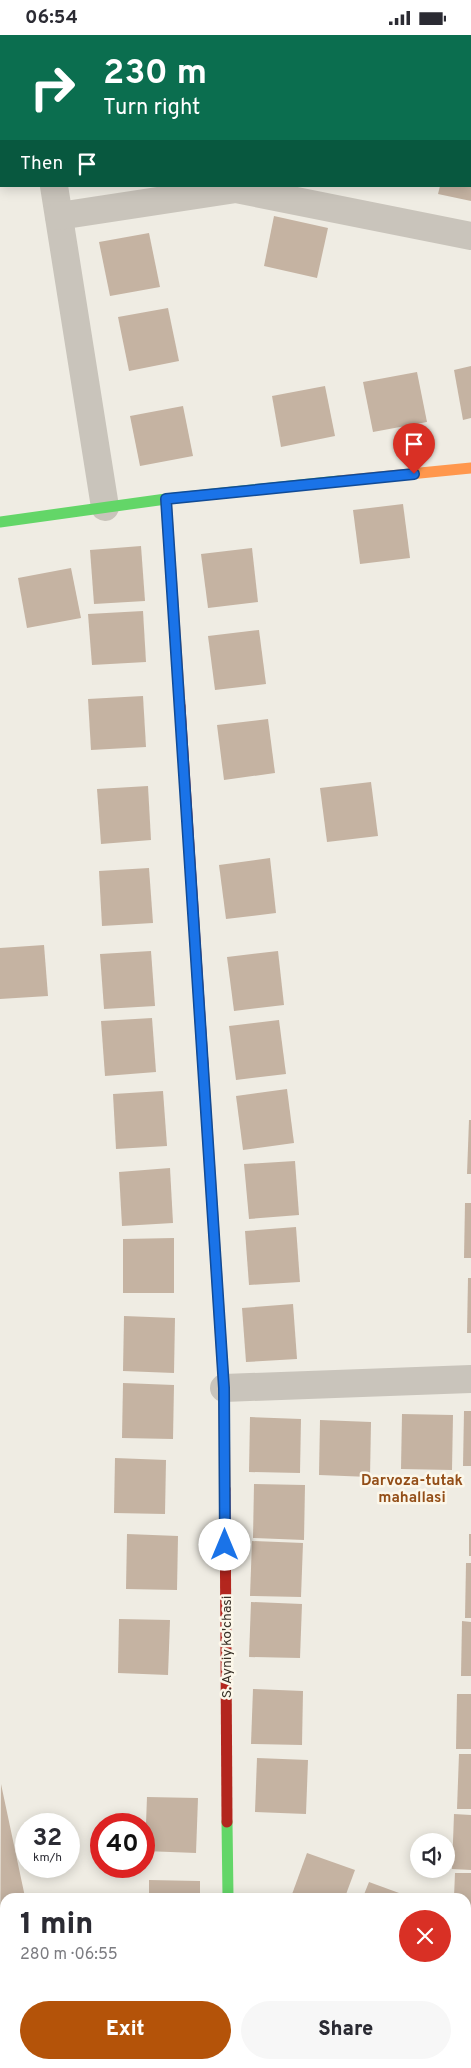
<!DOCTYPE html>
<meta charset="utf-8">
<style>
:root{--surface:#fff;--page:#f7f7f7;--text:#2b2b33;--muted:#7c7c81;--accent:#b45309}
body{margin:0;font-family:Overpass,sans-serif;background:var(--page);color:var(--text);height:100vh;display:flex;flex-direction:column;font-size:19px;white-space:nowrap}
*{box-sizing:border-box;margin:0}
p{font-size:16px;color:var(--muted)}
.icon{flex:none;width:28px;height:28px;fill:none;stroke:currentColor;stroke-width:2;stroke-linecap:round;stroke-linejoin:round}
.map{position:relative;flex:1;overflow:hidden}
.panel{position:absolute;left:0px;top:1858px;width:471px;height:176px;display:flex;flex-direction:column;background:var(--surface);border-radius:15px 15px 0 0;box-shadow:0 2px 12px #0003}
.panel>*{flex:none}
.guide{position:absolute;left:0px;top:0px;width:471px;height:152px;box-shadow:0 2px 12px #0003;background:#0b6e4f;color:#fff;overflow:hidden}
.buttons{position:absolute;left:410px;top:1798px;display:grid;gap:10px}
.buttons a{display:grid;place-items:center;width:45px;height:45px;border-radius:50%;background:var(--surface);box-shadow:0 2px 12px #0003;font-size:25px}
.speed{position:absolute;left:15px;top:1778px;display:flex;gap:10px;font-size:25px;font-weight:700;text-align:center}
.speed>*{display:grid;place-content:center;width:65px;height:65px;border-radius:50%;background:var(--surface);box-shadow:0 2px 12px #0003;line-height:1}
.speed small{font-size:12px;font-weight:400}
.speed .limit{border:8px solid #d22;background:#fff;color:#111}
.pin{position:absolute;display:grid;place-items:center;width:42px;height:42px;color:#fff;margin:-51px -21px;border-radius:50% 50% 50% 0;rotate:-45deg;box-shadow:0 0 5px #0007}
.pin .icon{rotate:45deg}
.me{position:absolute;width:55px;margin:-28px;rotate:0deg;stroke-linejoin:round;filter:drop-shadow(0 0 4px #0008)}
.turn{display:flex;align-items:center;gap:18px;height:105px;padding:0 20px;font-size:22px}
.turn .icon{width:65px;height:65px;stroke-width:2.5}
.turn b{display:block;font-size:35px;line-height:42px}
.then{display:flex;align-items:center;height:48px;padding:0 20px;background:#0003;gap:10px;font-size:19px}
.round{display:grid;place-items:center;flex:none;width:52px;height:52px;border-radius:26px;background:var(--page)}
.summary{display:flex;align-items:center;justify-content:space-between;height:85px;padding:0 20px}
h1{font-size:30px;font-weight:800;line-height:38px}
.button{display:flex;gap:10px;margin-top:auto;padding:10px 20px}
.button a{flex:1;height:58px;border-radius:30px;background:var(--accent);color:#fff;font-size:20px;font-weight:800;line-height:58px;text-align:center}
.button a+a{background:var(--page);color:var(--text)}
.status{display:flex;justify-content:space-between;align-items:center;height:35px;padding:0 25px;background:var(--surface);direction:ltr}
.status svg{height:14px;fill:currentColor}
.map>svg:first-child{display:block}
</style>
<div class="status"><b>06:54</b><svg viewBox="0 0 49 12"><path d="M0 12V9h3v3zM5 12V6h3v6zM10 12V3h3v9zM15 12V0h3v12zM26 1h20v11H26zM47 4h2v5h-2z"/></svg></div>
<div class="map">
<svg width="471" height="2033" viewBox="0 0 471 2033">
<rect width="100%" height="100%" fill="#efece3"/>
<g fill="#c5b3a2">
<polygon points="440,151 471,151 471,166 438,159"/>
<polygon points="274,181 328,193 317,243 264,231"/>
<polygon points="149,198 160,252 110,261 99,207"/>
<polygon points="168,273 179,326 129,336 118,282"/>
<polygon points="471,331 471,383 463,385 454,335"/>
<polygon points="417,337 427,387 373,397 363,347"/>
<polygon points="325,351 335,401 281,412 272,361"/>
<polygon points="183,371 193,421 140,431 130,381"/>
<polygon points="403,469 410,523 360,529 353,475"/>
<polygon points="141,511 145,566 94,569 90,515"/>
<polygon points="252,513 258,567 208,573 201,519"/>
<polygon points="71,533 81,583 27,593 18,543"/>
<polygon points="143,576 146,627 92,630 88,579"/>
<polygon points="259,595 266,649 215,655 208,601"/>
<polygon points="143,661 146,712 91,715 88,664"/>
<polygon points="268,684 275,738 224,745 217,690"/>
<polygon points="371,747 378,801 327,807 320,753"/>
<polygon points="148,751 151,805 101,809 97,754"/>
<polygon points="270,823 276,878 226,884 219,830"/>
<polygon points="149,833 153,888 102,891 99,836"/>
<polygon points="44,910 48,961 0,964 0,913"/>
<polygon points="151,916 155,971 104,974 100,919"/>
<polygon points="278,916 284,970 234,976 227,922"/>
<polygon points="152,983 156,1037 105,1041 101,986"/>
<polygon points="279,985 286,1039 236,1045 229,991"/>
<polygon points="287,1054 294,1108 243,1115 236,1061"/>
<polygon points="163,1056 167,1111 116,1114 113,1059"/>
<polygon points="469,1085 471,1085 471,1139 467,1139"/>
<polygon points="295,1126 299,1180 249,1184 244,1129"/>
<polygon points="170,1133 173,1188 122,1191 119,1137"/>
<polygon points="465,1168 471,1168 471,1223 464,1223"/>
<polygon points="296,1192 300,1247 249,1250 245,1196"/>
<polygon points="174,1203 174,1258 123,1258 123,1204"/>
<polygon points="468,1243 471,1243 471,1298 467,1298"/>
<polygon points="293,1269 297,1324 246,1327 242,1273"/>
<polygon points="124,1281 175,1283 174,1338 123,1336"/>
<polygon points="123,1348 174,1350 173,1404 122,1403"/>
<polygon points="464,1376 471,1376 471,1431 463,1431"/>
<polygon points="402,1379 453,1380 452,1435 401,1434"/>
<polygon points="250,1382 301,1384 300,1438 249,1437"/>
<polygon points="320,1385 371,1387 370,1442 319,1440"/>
<polygon points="115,1423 166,1425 165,1479 114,1478"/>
<polygon points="254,1449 305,1450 304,1505 253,1503"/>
<polygon points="127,1499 178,1501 177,1555 126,1554"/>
<rect x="469" y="1499" width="2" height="22"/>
<polygon points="252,1506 303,1508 301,1562 250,1561"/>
<polygon points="466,1528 471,1528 471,1583 465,1583"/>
<polygon points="251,1567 302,1569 300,1623 249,1622"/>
<polygon points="119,1584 170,1585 168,1640 118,1638"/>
<polygon points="462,1586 471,1587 471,1641 461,1641"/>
<polygon points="253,1654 303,1656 302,1710 251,1709"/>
<polygon points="457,1659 471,1659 471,1714 456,1714"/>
<polygon points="459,1719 471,1719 471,1774 457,1774"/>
<polygon points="257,1723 308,1725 306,1779 255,1777"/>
<polygon points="1,1749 25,1862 5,1862 5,1951 0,1952"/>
<polygon points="147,1762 198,1763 196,1818 145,1816"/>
<polygon points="454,1779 471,1780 471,1835 452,1834"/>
<polygon points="307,1818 355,1835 345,1862 291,1862"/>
<polygon points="455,1838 471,1838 471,1903 466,1903 466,1862 454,1862"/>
<polygon points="149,1845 200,1846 200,1862 149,1862"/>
<polygon points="369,1847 410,1862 363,1862"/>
<polygon points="466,1906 471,1906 471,1972 466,1971"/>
<polygon points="5,1955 5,2029 106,2029 107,2033 0,2033 0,1956"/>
<polygon points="466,1996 471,1996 471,2033 451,2033 451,2029 466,2029"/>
<polygon points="279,2029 326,2029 325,2033 301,2033"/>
</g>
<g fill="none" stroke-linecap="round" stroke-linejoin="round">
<g stroke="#c9c4bb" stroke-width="28">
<polyline points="30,0 31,1"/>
<polyline points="54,151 105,472"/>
<polyline points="59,181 236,154 471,201"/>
<polyline points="224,1353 471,1344"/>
<polyline points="229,2029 229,2033"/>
</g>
<g stroke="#63d668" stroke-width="11">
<polyline points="0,487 166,464 339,446"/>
<polyline points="227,1787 228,1862"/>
</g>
<g stroke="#ff974d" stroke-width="11">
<polyline points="339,446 471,433"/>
<polyline points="166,464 180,671"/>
<polyline points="203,1029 224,1353 225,1454"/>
</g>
<g stroke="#b3261e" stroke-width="11">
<polyline points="180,671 203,1029"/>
<polyline points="225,1454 227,1787"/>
</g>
</g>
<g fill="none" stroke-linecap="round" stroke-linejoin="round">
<defs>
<polyline id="route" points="225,1510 224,1353 166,464 414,439"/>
</defs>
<use href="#route" stroke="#114b97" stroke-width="12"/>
<use href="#route" stroke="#1a73e8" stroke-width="9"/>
</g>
<g text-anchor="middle" stroke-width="5" stroke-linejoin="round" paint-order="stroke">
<g font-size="14" fill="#3a3228" stroke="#fcf7ea">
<text transform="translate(226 1612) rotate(-90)" y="5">S. Ayniy ko'chasi</text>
</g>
<g font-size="15" font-weight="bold" fill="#934e18" stroke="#fcf7ea">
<text x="412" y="1450">Darvoza-tutak<tspan x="412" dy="17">mahallasi</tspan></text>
</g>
</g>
</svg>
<div class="buttons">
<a><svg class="icon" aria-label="sound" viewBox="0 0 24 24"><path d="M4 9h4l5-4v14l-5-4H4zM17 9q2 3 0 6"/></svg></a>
</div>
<div class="speed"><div>32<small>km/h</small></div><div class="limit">40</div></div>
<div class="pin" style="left:414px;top:439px;background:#d93025"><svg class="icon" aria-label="arrive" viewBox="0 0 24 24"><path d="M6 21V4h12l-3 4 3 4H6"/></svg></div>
<svg class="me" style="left:225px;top:1510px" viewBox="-20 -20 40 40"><circle r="19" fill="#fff"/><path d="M0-13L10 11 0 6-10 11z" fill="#1a73e8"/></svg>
<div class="guide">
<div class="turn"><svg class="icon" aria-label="right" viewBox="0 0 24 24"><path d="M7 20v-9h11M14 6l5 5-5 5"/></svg><div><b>230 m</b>Turn right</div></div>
<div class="then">Then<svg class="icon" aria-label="arrive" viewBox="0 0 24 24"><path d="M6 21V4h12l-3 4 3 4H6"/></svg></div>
</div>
<section class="panel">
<div class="summary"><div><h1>1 min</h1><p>280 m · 06:55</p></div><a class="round" style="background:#d93025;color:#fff"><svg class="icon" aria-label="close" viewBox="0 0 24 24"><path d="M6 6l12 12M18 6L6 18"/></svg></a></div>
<div class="button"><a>Exit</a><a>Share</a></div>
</section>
</div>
